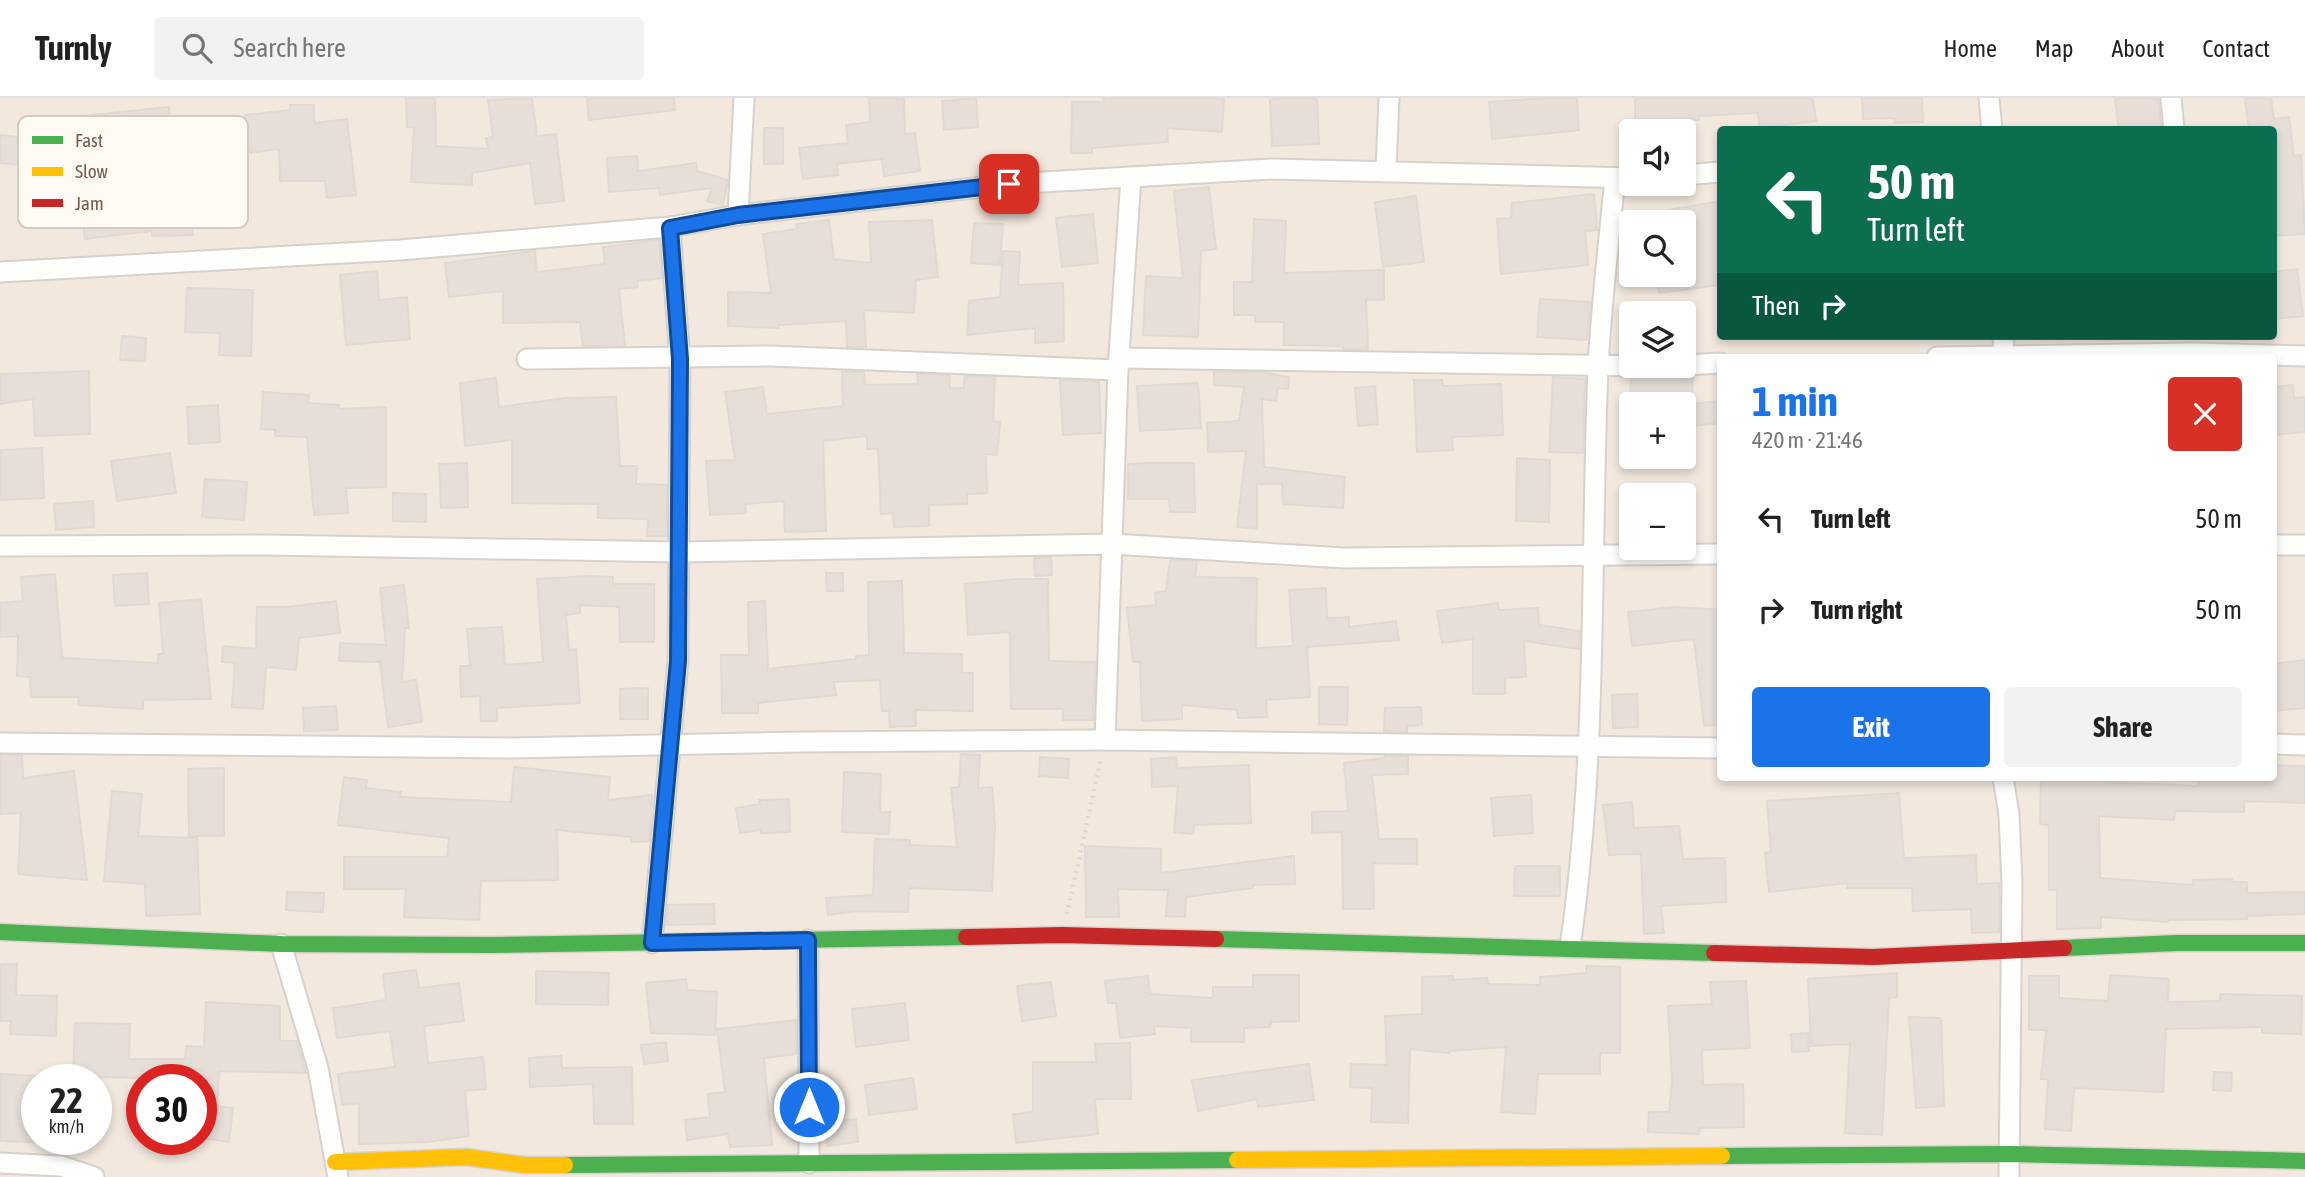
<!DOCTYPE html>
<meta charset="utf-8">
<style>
:root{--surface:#fff;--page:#f2f2f2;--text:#222;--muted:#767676;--line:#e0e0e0;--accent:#1a73e8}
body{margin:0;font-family:"Asap Condensed",sans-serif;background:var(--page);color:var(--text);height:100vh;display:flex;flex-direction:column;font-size:26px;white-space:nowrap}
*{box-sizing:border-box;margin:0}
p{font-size:23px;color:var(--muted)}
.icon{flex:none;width:38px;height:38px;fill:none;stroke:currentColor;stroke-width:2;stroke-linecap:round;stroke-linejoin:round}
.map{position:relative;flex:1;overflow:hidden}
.panel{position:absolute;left:1717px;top:256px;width:560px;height:427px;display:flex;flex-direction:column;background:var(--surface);border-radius:7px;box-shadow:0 4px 10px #0003}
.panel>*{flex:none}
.guide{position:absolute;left:1717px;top:28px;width:560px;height:214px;border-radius:7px;box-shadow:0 4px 10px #0003;background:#0b6e4f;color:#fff;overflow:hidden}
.buttons{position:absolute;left:1619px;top:21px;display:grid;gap:14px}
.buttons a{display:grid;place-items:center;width:77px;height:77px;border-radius:7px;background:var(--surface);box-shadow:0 4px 10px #0003;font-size:35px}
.speed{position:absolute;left:21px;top:966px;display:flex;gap:14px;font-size:35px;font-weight:700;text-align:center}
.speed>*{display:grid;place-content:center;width:91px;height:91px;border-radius:50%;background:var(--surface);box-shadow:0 4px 10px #0003;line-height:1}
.speed small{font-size:18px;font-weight:400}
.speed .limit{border:10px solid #d22;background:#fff;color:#111}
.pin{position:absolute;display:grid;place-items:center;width:60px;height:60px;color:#fff;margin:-30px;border-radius:14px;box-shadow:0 4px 10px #0006}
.me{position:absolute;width:77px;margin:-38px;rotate:0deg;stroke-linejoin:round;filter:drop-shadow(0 0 5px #0008)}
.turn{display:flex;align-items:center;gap:24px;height:147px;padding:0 35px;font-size:32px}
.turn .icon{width:91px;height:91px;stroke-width:2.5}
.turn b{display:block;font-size:49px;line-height:60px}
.then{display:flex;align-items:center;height:66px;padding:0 35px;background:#0003;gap:14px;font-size:26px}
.round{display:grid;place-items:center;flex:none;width:74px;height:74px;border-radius:7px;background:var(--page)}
.headline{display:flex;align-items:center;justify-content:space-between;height:119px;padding:0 35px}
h1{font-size:42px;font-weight:700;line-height:52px;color:var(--accent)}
.action{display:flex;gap:14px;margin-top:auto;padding:14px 35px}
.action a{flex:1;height:80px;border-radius:7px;background:var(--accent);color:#fff;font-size:28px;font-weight:700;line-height:80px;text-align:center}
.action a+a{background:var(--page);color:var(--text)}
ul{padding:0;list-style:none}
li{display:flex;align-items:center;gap:21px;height:91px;padding:0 35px}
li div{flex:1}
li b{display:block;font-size:26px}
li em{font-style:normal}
header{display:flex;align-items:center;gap:42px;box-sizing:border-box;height:98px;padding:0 35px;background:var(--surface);border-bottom:2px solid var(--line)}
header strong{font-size:33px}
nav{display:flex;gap:38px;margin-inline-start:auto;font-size:24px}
.search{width:490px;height:63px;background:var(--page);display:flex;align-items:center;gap:18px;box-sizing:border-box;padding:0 24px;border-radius:7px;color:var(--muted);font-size:26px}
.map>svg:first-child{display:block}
</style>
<header>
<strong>Turnly</strong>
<div class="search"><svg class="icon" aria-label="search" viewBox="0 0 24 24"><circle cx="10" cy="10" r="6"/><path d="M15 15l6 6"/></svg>Search here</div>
<nav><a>Home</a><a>Map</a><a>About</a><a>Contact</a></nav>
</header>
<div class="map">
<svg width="2305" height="1079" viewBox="0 0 2305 1079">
<rect width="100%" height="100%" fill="#f9f5f0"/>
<path fill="#f2e8de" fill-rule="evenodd" d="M0 0H2305V1079H0ZM1720 32H2273V238H1720ZM1631 33H1684V86H1631ZM1631 124H1684V177H1631ZM1631 215H1684V268H1631ZM1720 259H2273V679H1720ZM1631 306H1684V359H1631ZM1631 397H1684V450H1631ZM37 982H96V1041H37ZM142 982H201V1041H142Z"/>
<g fill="#e6ded7" stroke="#e2d8d2" stroke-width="2">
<polygon points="406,0 435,0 436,48 488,51 486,40 493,39 488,2 532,0 537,38 556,36 564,103 535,106 530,65 472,75 472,87 411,84 414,29 407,29"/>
<polygon points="587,0 674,0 675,12 589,22"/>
<polygon points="869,0 904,0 905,36 915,35 920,73 884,78 882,61 837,66 838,77 803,81 799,50 848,45 846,27 870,24"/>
<polygon points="976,0 978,29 944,32 942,3"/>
<polygon points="1103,0 1224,0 1222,34 1167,30 1168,44 1092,50 1092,55 1071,55 1072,4 1104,4"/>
<polygon points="1278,0 1317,0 1319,46 1272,48 1270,2"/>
<polygon points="1546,0 1577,0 1579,32 1492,41 1489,4"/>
<polygon points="1635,0 1813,0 1816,23 1760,30 1758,15 1699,18 1699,22 1635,21"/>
<polygon points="1862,0 1922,0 1923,24 1895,25 1894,20 1863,21"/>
<polygon points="2115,0 2158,0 2162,32 2119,32"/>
<polygon points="2245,0 2271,0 2274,21 2289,19 2294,58 2301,57 2305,136 2273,138 2273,32 2249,32"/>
<polygon points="290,7 314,7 314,25 347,21 356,97 327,100 325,83 280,83 279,51 249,55 245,17 290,12"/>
<polygon points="169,9 175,67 192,67 192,86 230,87 229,130 192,130 193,137 152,138 152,133 85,141 81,103 151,95 151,58 88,64 83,18"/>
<rect x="764" y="30" width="19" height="36"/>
<polygon points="0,37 34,41 31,68 0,65"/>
<polygon points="637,58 638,73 696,65 697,73 728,82 723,107 707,103 712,90 660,97 659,90 609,94 607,60"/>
<polygon points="1209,89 1216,151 1201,153 1198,239 1143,237 1146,178 1183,180 1174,93"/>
<polygon points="1594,96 1597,132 1585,133 1588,167 1501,176 1497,121 1511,120 1512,105"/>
<polygon points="1416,98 1424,164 1383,169 1375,104"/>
<polygon points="1720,103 1720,187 1659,195 1656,177 1684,177 1684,124 1647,124 1646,116"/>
<polygon points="1093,116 1098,165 1062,169 1056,120"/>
<polygon points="1254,121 1286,123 1284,175 1384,172 1384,202 1366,202 1368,252 1343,251 1343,248 1284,247 1284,224 1255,224 1255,217 1234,217 1234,184 1252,184"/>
<polygon points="829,122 834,161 871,165 869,124 932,122 938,179 916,182 914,215 864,212 866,249 847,249 846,223 779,227 778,230 728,228 728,194 771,195 763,136 797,131 796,126"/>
<polygon points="974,125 1003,126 1000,167 971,165"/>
<polygon points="659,142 662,180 637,183 638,189 619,191 625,248 583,248 580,224 503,225 503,193 449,199 445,165 535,153 537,174 605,166 603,149"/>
<polygon points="1003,153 1020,154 1018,187 1063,185 1064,243 1035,245 1035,230 967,237 969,203 1000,199"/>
<polygon points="2297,171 2303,218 2273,221 2273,174"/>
<polygon points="377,173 379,202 407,199 410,241 346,247 340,177"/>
<polygon points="187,190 253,192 251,258 219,257 220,235 185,234"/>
<polygon points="1540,201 1590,204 1587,242 1537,239"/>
<polygon points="122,238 146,240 145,263 120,262"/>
<polygon points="89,273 90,336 35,338 33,301 0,306 0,276"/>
<polygon points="842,273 864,274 865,287 918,286 917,276 949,277 950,290 964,290 965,278 995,279 993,323 1000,324 997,357 986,356 987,395 967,396 967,406 929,407 929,428 894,429 893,415 881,416 878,351 867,351 867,338 823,343 826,433 785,434 784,403 745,406 746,415 710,417 706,363 735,362 725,294 763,289 767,316 843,308"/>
<polygon points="1214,274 1262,274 1289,279 1288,291 1278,290 1276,303 1262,301 1264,369 1345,379 1343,410 1283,406 1282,386 1257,386 1257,431 1237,429 1246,353 1208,354 1207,325 1239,323 1244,289 1214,287"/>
<polygon points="1650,277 1693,279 1692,300 1630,298 1631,280"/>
<polygon points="1553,279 1585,281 1583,355 1549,354"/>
<polygon points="496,280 499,309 566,300 616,299 620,368 637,368 636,386 667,387 667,438 647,438 648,421 598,420 598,406 512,405 512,342 465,348 460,285"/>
<polygon points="1060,282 1099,284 1101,335 1063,337"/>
<polygon points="1414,282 1442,282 1443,288 1501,286 1503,337 1452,339 1453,352 1417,354"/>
<polygon points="1198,285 1201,330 1140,333 1137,288"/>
<polygon points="2293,287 2294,300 2305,299 2305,334 2273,337 2273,289"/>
<polygon points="1375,288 1378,326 1358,328 1355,290"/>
<polygon points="263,294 309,297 308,305 339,307 339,311 386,309 386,389 346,390 348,415 314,417 307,339 275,338 275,332 261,331"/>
<polygon points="1720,303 1720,325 1693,328 1690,306"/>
<polygon points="218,307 220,344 189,346 187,309"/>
<polygon points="42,350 44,400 0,402 0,352"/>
<polygon points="170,355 176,395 117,403 111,363"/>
<polygon points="1517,360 1550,362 1549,424 1516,423"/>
<polygon points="467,365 468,409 441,410 439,366"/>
<polygon points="1150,365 1194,365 1195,414 1170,414 1169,401 1128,401 1128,366"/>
<polygon points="205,381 247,384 244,422 202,419"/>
<polygon points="393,395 426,396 426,424 393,423"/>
<polygon points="93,403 94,429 56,432 54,406"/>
<polygon points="1051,459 1052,477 1035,478 1034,460"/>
<polygon points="1170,462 1197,463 1195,479 1257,480 1256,550 1293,548 1289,492 1326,490 1327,520 1349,519 1349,529 1396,523 1399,542 1307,549 1310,599 1266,602 1267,619 1238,620 1237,612 1182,607 1182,621 1142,623 1140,564 1133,564 1127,510 1156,507 1155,495 1166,493"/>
<polygon points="147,475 149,506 115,508 113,477"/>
<polygon points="826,475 843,475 843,493 827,493"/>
<polygon points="55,476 62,560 158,565 158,556 163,556 159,505 201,501 211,601 143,602 143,611 78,607 79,599 31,599 30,579 17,578 18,538 0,539 0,505 23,503 21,479"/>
<polygon points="589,478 613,479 613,486 654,486 654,544 620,544 619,509 580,507 580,515 566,517 569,552 576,551 580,605 497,610 497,623 481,623 480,598 461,599 460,568 470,568 467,531 502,529 505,567 543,564 537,481"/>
<polygon points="1016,481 1048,481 1049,563 1095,564 1093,622 1063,622 1063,611 1011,611 1010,534 968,537 965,486"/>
<polygon points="902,483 904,555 962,556 962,575 973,575 973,613 915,612 916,628 890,629 889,613 882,613 880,582 834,584 836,597 758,605 758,615 722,615 721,557 749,557 748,504 765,503 768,571 856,561 856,558 869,557 868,484"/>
<polygon points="404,487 409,530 405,530 402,584 416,582 422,624 388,629 380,564 339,563 340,545 386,547 380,490"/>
<polygon points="336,503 340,535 299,540 296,572 266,569 263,611 232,609 235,565 222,564 223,548 256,551 257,509 287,509"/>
<polygon points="1498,505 1499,512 1538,510 1539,527 1580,533 1579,551 1524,543 1526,579 1505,580 1505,596 1473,596 1473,541 1442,545 1437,513"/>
<polygon points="1675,509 1720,512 1720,626 1704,628 1694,541 1632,548 1628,514"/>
<polygon points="2305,562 2305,610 2273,613 2273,566"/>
<polygon points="1319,589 1348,589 1347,627 1319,626"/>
<polygon points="648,590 648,621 620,621 620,591"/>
<polygon points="1637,596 1638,629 1613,630 1612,597"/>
<polygon points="336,608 338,632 304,633 303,610"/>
<polygon points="1421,609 1422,627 1407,628 1407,634 1384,633 1385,610"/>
<polygon points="961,656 980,657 978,690 992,689 995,726 992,793 909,790 908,814 855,813 828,817 826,800 873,797 875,741 910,742 910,747 957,749 951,690 959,689"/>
<polygon points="0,657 22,657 23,680 74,673 87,782 18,776 21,715 0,716"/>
<polygon points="1385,658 1408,658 1408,676 1372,677 1379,741 1417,741 1417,766 1373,765 1374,811 1343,811 1342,734 1312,735 1312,714 1348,713 1344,665 1385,660"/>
<polygon points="1040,659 1069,661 1068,680 1039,678"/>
<polygon points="1176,659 1177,670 1249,667 1251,725 1194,727 1193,736 1174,734 1178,688 1152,689 1151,661"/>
<polygon points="2273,667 2305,668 2305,705 2244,703 2244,714 2175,713 2174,722 2099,718 2100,780 2193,787 2193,782 2232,781 2232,784 2247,784 2247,795 2305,794 2305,816 2247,818 2247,821 2169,822 2168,824 2101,819 2101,830 2057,831 2057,792 2049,792 2049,727 2040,726 2041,679 2105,679 2105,684 2198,688 2199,679 2273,679"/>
<polygon points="514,669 610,679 608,702 652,697 649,743 632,744 631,739 557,732 558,782 481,783 479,822 404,819 406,791 344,791 344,759 447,759 449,740 338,727 344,679 367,682 366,690 401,694 400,699 511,704"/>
<polygon points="224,670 224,738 189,738 188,671"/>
<polygon points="844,674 881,676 880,714 890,714 889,736 842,734"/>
<polygon points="112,693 142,696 138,738 197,740 200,816 146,818 145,786 104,783"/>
<polygon points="1899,695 1904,760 1976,757 1977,786 1999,785 1999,834 1972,835 1971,811 1913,813 1912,790 1847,790 1847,785 1769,794 1765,755 1771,754 1767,703"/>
<polygon points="1531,697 1533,735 1494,738 1491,700"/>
<polygon points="789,701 790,734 761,735 761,732 740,735 736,710 760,706 759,702"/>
<polygon points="1632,704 1634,730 1679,728 1683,761 1725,760 1726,804 1661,808 1664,835 1644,836 1641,756 1609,757 1603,707"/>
<polygon points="1085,748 1161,751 1161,775 1294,758 1295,786 1253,787 1253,790 1186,799 1185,819 1166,818 1168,792 1118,791 1119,819 1086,819"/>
<polygon points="1515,768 1560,768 1560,798 1514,798"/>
<polygon points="287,794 324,795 323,814 286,812"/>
<polygon points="714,806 715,826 666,827 668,807"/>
<polygon points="0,866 17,866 16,897 57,898 56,938 10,936 11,923 0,923"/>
<polygon points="1586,868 1620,869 1620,955 1600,955 1600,976 1538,976 1535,1016 1501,1014 1506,949 1449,953 1449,955 1410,951 1408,1025 1371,1024 1372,990 1350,989 1351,966 1387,967 1385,918 1422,916 1422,879 1453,878 1453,882 1487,880 1488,886 1540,887 1540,879 1586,875"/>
<polygon points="416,872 419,890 459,885 464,923 424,928 428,965 483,959 486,991 465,993 469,1038 428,1044 359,1046 359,1005 342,1007 338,976 395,969 390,933 337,940 333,910 386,902 383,876"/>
<polygon points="536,873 609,875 608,907 536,906"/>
<polygon points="1897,875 1897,899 1889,900 1882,1037 1845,1035 1850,946 1811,948 1808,881"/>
<polygon points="1253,877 1299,877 1299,923 1271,924 1270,929 1244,930 1244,944 1191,944 1191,930 1154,928 1155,936 1120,940 1116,905 1108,905 1105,883 1148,878 1150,896 1213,900 1213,889 1253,889"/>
<polygon points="2110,877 2169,881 2168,904 2220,903 2220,896 2302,898 2301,936 2262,935 2262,929 2166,931 2163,994 2074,990 2071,1033 2045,1031 2048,981 2041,981 2046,932 2029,932 2029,878 2059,878 2059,900 2108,903"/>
<polygon points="686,881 687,892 717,894 715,937 651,935 646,885"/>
<polygon points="1746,883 1750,950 1702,952 1703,987 1743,986 1744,1029 1700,1030 1699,1036 1648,1034 1649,1014 1669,1014 1672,983 1668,908 1712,906 1710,884"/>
<polygon points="1051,884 1056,918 1022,923 1017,888"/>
<polygon points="206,904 280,908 280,943 297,943 306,975 219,973 217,1008 233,1010 229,1044 201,1040 201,982 73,978 75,925 130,926 129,961 185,961 186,948 204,949"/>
<polygon points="905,905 909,942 856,949 852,911"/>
<polygon points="1909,919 1941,920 1944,1008 1916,1010"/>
<polygon points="796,922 796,956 764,960 772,1047 730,1049 728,1036 687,1042 685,1022 710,1019 708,996 725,994 717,931"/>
<polygon points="1808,935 1809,953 1792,954 1791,936"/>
<polygon points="666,944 668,963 644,966 641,947"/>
<polygon points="1130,945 1131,1001 1095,1001 1098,1036 1016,1045 1013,1016 1033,1014 1033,964 1096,964 1095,946"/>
<polygon points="561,958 562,970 632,969 633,1026 594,1026 593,986 530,989 529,960"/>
<polygon points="1309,966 1314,1002 1258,1009 1257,1001 1198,1013 1192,982"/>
<polygon points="2214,974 2232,975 2231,993 2213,992"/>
<polygon points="0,976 37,978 36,1044 0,1043"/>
<polygon points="913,980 917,1011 869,1017 865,987"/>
<polygon points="856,1021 858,1044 828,1048 825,1024"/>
</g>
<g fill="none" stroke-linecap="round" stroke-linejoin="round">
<defs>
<g id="street">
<polyline points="1989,0 1992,32"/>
<polyline points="2171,0 2174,32"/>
<polyline points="1386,72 1389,0"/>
<polyline points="1684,77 1720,74"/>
<polyline points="738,117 1009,86 1272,71 1631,80"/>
<polyline points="0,174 400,152 670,129 738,117 744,0"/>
<polyline points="2003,238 2004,259"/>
<polyline points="1937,259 2194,255 2305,258"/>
<polyline points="1119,260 1642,268"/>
<polyline points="527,261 771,258 1118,272"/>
<polyline points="1684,267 1720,265"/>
<polyline points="2273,447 2305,447"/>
<polyline points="0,448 267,447 679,454 1112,446 1345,460 1720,456"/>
<polyline points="1105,642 1118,272 1131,79"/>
<polyline points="0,645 512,650 802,644 1105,642 1720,650"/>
<polyline points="2273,646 2305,647"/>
<polyline points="2003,679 2009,717 2012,785 2009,1079"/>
<polyline points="808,842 809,1065"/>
<polyline points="652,845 678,563 680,261 670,129"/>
<polyline points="281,846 318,970 338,1079"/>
<path d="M1570 849C1598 657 1590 464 1598 271 1601 207 1609 143 1615 80"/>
<polyline points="0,1065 61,1068 94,1079"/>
</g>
<g id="fast">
<polyline points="0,834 281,846 491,847 966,839"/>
<polyline points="1216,841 1714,855"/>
<polyline points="2064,850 2177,845 2305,845"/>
<polyline points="1722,1058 2009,1056 2305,1063"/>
<polyline points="565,1067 1237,1062"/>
</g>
<g id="slow">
<polyline points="1237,1062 1722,1058"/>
<polyline points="335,1064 467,1059 524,1067 565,1067"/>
</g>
<g id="jam">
<polyline points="966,839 1062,837 1216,841"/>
<polyline points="1714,855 1873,859 2064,850"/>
</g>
</defs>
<use href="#street" stroke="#d7d1cb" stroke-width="23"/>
<use href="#fast" stroke="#d9d2cb" stroke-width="19"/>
<use href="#slow" stroke="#d9d2cb" stroke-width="19"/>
<use href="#jam" stroke="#d9d2cb" stroke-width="19"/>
<polyline stroke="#dcd5d0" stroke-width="4.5" stroke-dasharray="2 5" stroke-linecap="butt" points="1067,816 1101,660"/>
<use href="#street" stroke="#fefefd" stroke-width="19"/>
<use href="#fast" stroke="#4caf50" stroke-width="16"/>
<use href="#slow" stroke="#ffc107" stroke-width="16"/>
<use href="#jam" stroke="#c62828" stroke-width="16"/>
</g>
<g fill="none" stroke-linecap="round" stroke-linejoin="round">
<defs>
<polyline id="route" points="809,1009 808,842 652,845 678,563 680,261 670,130 738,117 1009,86"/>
</defs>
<use href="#route" stroke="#114b97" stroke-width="18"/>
<use href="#route" stroke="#1a73e8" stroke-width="12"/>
</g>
<rect x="18" y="18" width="230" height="112" rx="10" fill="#fffaf3" stroke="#d7cbc1" stroke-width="2"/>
<rect x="32" y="38" width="31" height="8" fill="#4caf50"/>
<rect x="32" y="69" width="31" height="9" fill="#ffc107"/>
<rect x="32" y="101" width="31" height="8" fill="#c62828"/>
<g font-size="19" fill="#7a5c4d">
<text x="75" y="49">Fast</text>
<text x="75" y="80">Slow</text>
<text x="75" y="112">Jam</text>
</g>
</svg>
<div class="buttons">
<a><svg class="icon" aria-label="sound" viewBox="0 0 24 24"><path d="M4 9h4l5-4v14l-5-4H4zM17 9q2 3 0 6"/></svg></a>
<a><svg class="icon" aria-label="search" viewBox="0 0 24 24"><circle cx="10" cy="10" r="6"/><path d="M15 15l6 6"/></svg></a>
<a><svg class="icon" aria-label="layers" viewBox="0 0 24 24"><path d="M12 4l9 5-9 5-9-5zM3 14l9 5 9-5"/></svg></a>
<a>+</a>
<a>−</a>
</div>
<div class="speed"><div>22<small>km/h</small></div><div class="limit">30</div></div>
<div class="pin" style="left:1009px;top:86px;background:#d93025"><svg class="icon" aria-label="arrive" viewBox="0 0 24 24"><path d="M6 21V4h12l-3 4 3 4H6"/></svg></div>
<svg class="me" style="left:809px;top:1009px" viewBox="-20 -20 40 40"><circle r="17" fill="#1a73e8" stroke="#fff" stroke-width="3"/><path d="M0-11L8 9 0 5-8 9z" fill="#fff"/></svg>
<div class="guide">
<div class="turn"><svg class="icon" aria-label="left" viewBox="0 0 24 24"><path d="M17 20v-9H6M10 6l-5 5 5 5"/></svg><div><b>50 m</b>Turn left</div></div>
<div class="then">Then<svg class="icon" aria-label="right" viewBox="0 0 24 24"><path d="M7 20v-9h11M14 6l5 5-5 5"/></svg></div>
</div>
<section class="panel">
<div class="headline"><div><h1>1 min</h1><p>420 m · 21:46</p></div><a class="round" style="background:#d93025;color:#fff"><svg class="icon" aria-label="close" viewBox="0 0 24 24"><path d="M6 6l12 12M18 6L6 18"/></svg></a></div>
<ul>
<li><svg class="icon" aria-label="left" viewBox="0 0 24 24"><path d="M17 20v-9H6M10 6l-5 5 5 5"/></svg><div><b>Turn left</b></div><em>50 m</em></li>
<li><svg class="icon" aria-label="right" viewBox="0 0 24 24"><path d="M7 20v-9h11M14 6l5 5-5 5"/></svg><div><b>Turn right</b></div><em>50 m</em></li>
</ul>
<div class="action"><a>Exit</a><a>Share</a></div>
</section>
</div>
